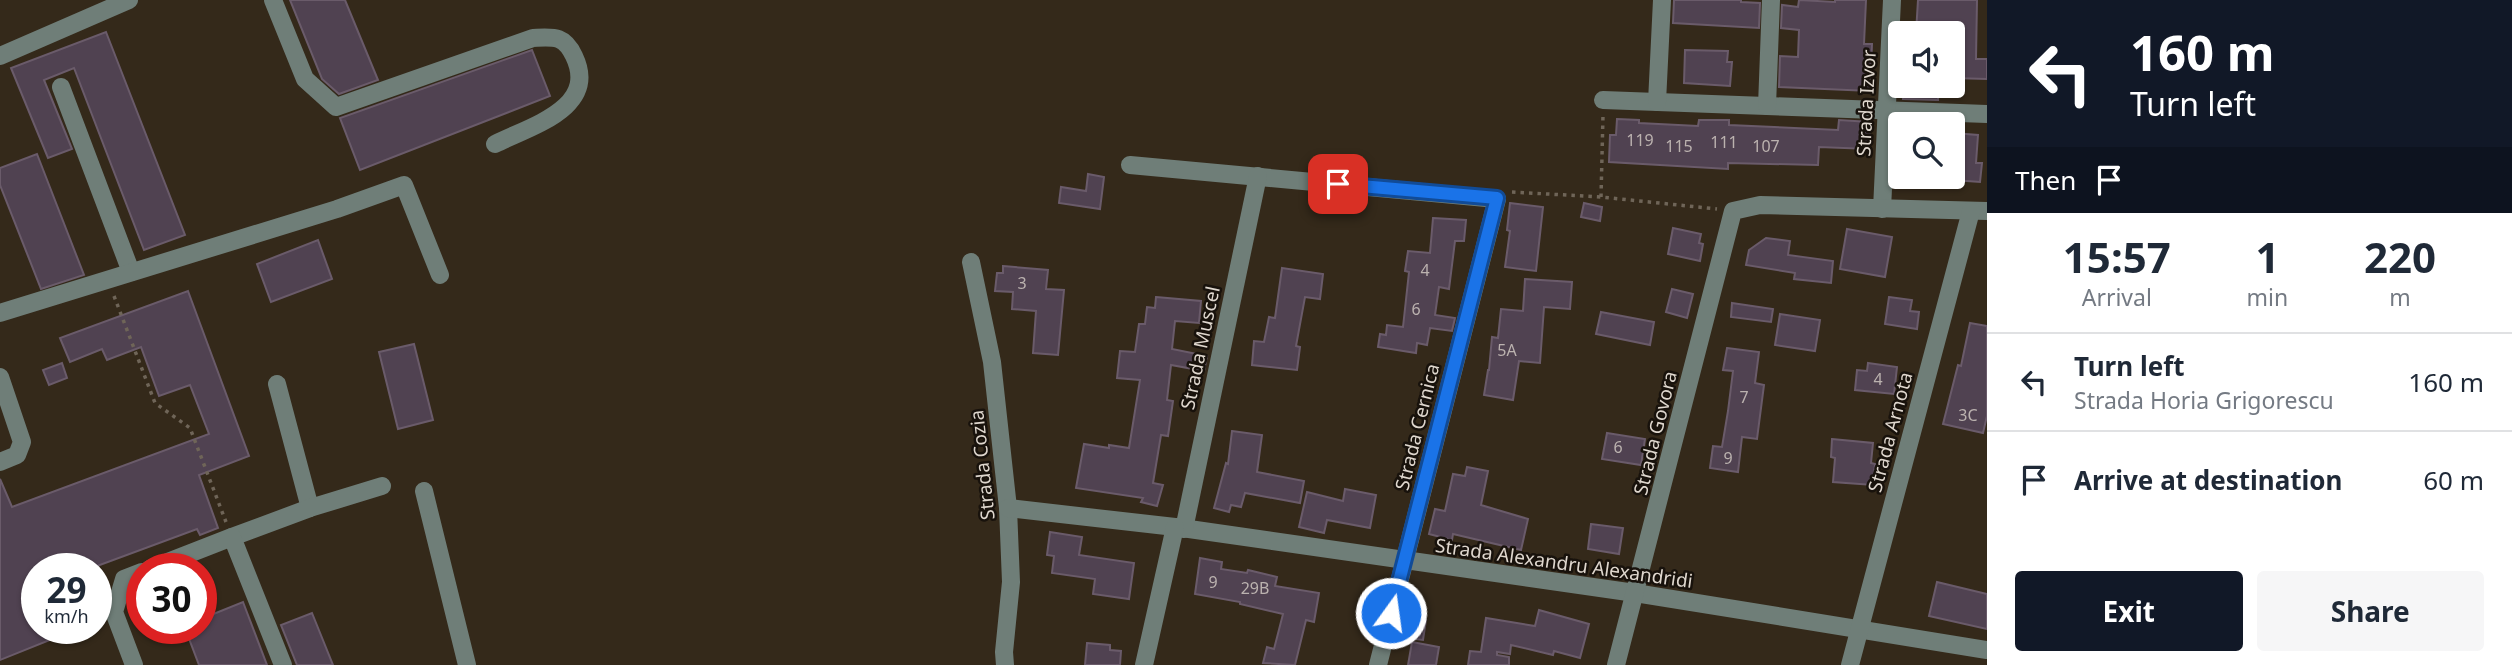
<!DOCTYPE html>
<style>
:root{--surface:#fff;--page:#f6f6f7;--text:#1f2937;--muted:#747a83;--line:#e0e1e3;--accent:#111827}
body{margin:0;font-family:"Noto Sans",sans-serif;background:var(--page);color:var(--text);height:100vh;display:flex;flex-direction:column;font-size:26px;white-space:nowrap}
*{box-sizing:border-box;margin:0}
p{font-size:23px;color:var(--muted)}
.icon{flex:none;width:38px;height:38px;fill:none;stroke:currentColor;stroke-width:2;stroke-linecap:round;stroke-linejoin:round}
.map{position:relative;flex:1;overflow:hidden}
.sheet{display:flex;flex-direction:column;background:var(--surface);width:525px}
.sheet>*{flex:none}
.guide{background:#111827;color:#fff;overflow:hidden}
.controls{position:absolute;left:1888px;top:21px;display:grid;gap:14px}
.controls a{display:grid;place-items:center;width:77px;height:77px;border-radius:7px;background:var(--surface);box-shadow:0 2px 5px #0004;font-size:35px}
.speed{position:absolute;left:21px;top:553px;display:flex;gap:14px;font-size:35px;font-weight:700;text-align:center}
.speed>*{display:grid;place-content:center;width:91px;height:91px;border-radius:50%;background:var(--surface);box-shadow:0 2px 5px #0004;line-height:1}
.speed small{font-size:18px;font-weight:400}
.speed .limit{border:10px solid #d22;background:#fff;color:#111}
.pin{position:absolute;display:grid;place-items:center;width:60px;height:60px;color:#fff;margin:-30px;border-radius:14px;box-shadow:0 4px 10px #0006}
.me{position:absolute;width:77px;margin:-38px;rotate:14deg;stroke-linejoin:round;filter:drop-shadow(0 0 5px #0008)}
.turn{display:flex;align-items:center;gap:24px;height:147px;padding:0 28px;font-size:32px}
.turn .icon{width:91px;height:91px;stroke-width:2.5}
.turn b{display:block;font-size:49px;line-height:60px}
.then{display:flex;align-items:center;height:66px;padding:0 28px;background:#0003;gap:14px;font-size:26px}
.eta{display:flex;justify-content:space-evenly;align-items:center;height:119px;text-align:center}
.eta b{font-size:42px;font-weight:700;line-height:49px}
.primary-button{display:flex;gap:14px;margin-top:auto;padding:14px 28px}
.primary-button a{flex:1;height:80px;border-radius:7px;background:var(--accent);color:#fff;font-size:28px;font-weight:700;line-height:80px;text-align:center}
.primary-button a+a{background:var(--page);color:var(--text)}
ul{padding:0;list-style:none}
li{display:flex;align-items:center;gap:21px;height:98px;padding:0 28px;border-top:2px solid var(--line)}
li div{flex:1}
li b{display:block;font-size:26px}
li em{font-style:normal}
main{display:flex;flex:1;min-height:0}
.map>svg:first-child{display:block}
</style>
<main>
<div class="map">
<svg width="1987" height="665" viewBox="0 0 1987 665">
<rect width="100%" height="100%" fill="#34291a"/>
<g fill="#504251" stroke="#6a5b6a" stroke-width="2">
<polygon points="290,0 345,0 378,80 339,94 322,79"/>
<polygon points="1674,0 1741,0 1741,2 1760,3 1759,28 1673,23"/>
<polygon points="1799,0 1835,2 1835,0 1866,0 1864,44 1872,44 1870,91 1779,87 1780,56 1798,57 1799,30 1781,28 1782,5 1798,7"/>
<polygon points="1918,0 1977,0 1976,59 1987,59 1987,79 1953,78 1953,33 1916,33"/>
<polygon points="106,32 185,235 144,250 74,68 44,80 72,149 48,158 11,68"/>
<polygon points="532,50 550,96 360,170 340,118"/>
<polygon points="1685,50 1728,51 1727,62 1732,62 1730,86 1684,83"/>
<polygon points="1904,86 1938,86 1938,100 1903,99"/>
<polygon points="1617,119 1639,120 1639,123 1698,126 1699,120 1729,120 1729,125 1838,130 1839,120 1870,122 1869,149 1819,147 1818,165 1728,163 1728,169 1609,162 1610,135 1616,135"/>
<polygon points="1953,133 1978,135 1976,163 1982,163 1980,182 1953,180"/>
<polygon points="37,154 84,275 41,289 0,185 0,168"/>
<polygon points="1088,174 1104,177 1100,209 1059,203 1061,187 1086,191"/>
<polygon points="1510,203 1543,207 1536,271 1505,267 1510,231 1507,230"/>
<polygon points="1584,203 1602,207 1600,221 1581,217"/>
<polygon points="1433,218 1466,220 1464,241 1455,241 1449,289 1439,287 1435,315 1455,318 1452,331 1430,328 1427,345 1417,343 1416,353 1378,347 1380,334 1386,335 1387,325 1403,327 1409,272 1405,271 1408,251 1430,253"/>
<polygon points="1673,228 1701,234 1699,243 1703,244 1700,261 1668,254"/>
<polygon points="1847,229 1892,237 1885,277 1840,269"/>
<polygon points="1766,238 1790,241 1788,255 1833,261 1831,283 1794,279 1795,273 1746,265 1749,250"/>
<polygon points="318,240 332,279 271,302 257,264"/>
<polygon points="1003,266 1048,270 1046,289 1064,290 1058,355 1033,353 1036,311 1012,309 1013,292 995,291 997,273 1003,273"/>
<polygon points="1282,268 1323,274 1320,299 1305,297 1296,346 1300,347 1297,370 1252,365 1254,341 1264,342 1269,317 1275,318"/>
<polygon points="1525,279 1572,282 1570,309 1544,307 1540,363 1519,361 1513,400 1484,395 1488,370 1489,370 1492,337 1498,338 1501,309 1523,311"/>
<polygon points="1672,289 1693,294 1687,318 1666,312"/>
<polygon points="188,291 249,456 199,475 218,528 200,535 197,529 89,569 37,569 37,628 77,629 0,660 0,479 12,507 209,434 190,385 159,396 141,347 107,360 102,349 70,362 60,338"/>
<polygon points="1156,297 1201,301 1199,323 1175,321 1172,349 1207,356 1204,371 1171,365 1167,400 1173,401 1168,436 1161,435 1153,483 1163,485 1157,506 1141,502 1143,498 1076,488 1084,444 1109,448 1109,445 1129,448 1140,380 1117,378 1120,351 1135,352 1139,324 1145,324 1147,307 1155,308"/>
<polygon points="1889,297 1912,300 1910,311 1919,312 1917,329 1885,324"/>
<polygon points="1732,303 1773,309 1771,322 1731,317"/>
<polygon points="1601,312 1654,322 1650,345 1596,334"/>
<polygon points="1780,314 1820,320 1815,351 1775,345"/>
<polygon points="1970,323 1987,326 1987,416 1983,433 1943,424 1958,365 1961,366"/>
<polygon points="414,344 433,420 398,429 379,352"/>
<polygon points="1727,348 1759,352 1755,383 1764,385 1757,439 1742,437 1738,472 1710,468 1713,446 1722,447 1728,411 1733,371 1723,370"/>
<polygon points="62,363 67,378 49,385 43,370"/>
<polygon points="1868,363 1897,367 1894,394 1855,390 1857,370 1867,371"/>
<polygon points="1232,431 1262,435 1257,472 1304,481 1300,503 1245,493 1241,507 1231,505 1229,512 1214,508 1226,463 1228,464"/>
<polygon points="1607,433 1645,439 1641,465 1602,459"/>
<polygon points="1832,439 1873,443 1871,463 1875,464 1873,485 1833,482 1835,458 1831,457"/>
<polygon points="1467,467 1488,471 1481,505 1528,519 1521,550 1453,534 1452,540 1429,534 1435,509 1445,511 1453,474 1465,476"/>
<polygon points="1345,489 1376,495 1370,528 1327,520 1324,533 1299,527 1307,492 1343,501"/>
<polygon points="1591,524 1623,528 1619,554 1588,549"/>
<polygon points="1050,532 1082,537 1079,555 1134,563 1129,599 1093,594 1095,579 1052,573 1054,556 1047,555"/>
<polygon points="1200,558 1222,562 1221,569 1247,573 1248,570 1277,577 1275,586 1319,593 1314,622 1306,620 1295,665 1263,663 1267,647 1274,649 1283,614 1240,604 1240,602 1195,594"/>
<polygon points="1937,582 1987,594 1987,629 1929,616"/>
<polygon points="243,602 267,665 199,665 185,628 201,628 201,619"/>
<polygon points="1539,610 1589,624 1580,658 1554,651 1553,655 1511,645 1510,654 1497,652 1497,655 1509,657 1509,665 1468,665 1470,651 1481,652 1486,618 1535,626"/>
<polygon points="312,613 333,665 297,665 281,625"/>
<polygon points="1402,617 1426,620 1423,640 1397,637"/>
<polygon points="1412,642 1439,647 1436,665 1408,665"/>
<polygon points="1087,643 1110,645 1110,650 1121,651 1120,665 1085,665"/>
</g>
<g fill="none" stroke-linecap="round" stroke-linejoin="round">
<g stroke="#6f6558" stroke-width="3.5" stroke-dasharray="3.5 5" stroke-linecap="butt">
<polyline points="1512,192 1601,197 1717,209"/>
<polyline points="1601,197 1603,115"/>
<polyline points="114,296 155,403 190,428 226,522"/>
<polyline points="201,596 209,616"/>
</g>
<g stroke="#6f7e78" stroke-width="18">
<path d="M273 0 305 79 336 107 533 38C554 37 564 35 574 56 599 108 531 126 495 144"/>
<polyline points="0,56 129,0"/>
<polyline points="61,87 131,272"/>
<polyline points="1603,100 1987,114"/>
<polyline points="1657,102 1662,0"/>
<polyline points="1767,106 1771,0"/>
<polyline points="1130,165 1497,199 1378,665"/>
<polyline points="1882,209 1892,0"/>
<polyline points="971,262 992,362 1008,508 1011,582 1004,652 1005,665"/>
<polyline points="0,313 337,209 404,185 440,275"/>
<polyline points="0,377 22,442 17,455 0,462"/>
<polyline points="277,384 310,508"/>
<polyline points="424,491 467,665"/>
<polyline points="1008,508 1175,527 1635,593 1987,650"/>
<polyline points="1184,529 1258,176"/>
<polyline points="232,537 310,508 382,486"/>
<polyline points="150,569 232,537 283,665"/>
<polyline points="134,665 114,612 124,579 142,572"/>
<polyline points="1144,665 1175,527"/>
<polyline points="1616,665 1733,211 1760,205 1987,211"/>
<polyline points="1850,665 1971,211"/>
</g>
</g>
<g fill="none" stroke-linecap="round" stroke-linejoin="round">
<defs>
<polyline id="route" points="1338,184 1497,198 1391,613"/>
</defs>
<use href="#route" stroke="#114b97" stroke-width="18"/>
<use href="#route" stroke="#1a73e8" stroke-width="12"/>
</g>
<g text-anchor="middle" stroke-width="5" stroke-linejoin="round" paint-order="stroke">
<g font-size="16" fill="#bbb2af">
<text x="1640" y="146">119</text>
<text x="1724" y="148">111</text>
<text x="1679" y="152">115</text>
<text x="1766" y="152">107</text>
<text x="1425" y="276">4</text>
<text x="1022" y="289">3</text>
<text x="1416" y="315">6</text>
<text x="1507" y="356">5A</text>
<text x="1878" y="385">4</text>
<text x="1744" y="403">7</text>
<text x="1968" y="421">3C</text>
<text x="1618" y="453">6</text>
<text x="1728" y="464">9</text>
<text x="1213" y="588">9</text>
<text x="1255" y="594">29B</text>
</g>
<g font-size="19" fill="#dfd7ce" stroke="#18120c">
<text transform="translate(1866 103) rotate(-87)" y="7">Strada Izvor</text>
<text transform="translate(1200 348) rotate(-78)" y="7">Strada Muscel</text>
<text transform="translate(1417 427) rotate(-76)" y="7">Strada Cernica</text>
<text transform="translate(1890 432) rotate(-75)" y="7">Strada Arnota</text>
<text transform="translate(1655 433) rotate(-76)" y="7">Strada Govora</text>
<text transform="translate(982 465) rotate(-96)" y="7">Strada Cozia</text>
<text transform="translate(1564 563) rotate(8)" y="7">Strada Alexandru Alexandridi</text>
</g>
</g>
</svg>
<div class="controls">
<a><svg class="icon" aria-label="sound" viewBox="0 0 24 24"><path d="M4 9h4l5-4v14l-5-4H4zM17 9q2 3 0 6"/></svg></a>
<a><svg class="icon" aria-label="search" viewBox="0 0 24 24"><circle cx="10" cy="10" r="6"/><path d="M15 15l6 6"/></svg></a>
</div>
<div class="speed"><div>29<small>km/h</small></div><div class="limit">30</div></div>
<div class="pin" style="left:1338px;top:184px;background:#d93025"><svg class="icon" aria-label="arrive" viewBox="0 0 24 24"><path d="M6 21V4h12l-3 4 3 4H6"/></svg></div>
<svg class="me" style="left:1391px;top:613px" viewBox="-20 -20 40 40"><circle r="17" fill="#1a73e8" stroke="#fff" stroke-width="3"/><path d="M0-11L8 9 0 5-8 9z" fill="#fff"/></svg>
</div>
<section class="sheet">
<div class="guide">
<div class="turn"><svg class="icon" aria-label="left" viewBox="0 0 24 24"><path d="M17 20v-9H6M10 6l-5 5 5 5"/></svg><div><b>160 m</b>Turn left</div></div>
<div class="then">Then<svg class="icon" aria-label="arrive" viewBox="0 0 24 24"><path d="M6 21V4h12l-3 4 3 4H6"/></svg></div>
</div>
<div class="eta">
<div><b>15:57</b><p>Arrival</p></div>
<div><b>1</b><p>min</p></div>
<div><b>220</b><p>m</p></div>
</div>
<ul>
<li><svg class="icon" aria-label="left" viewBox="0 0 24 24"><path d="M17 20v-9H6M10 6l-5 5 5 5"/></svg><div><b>Turn left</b><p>Strada Horia Grigorescu</p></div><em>160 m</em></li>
<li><svg class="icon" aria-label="arrive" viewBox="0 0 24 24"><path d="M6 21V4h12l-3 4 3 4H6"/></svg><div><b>Arrive at destination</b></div><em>60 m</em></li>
</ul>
<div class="primary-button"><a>Exit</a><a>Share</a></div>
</section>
</main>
